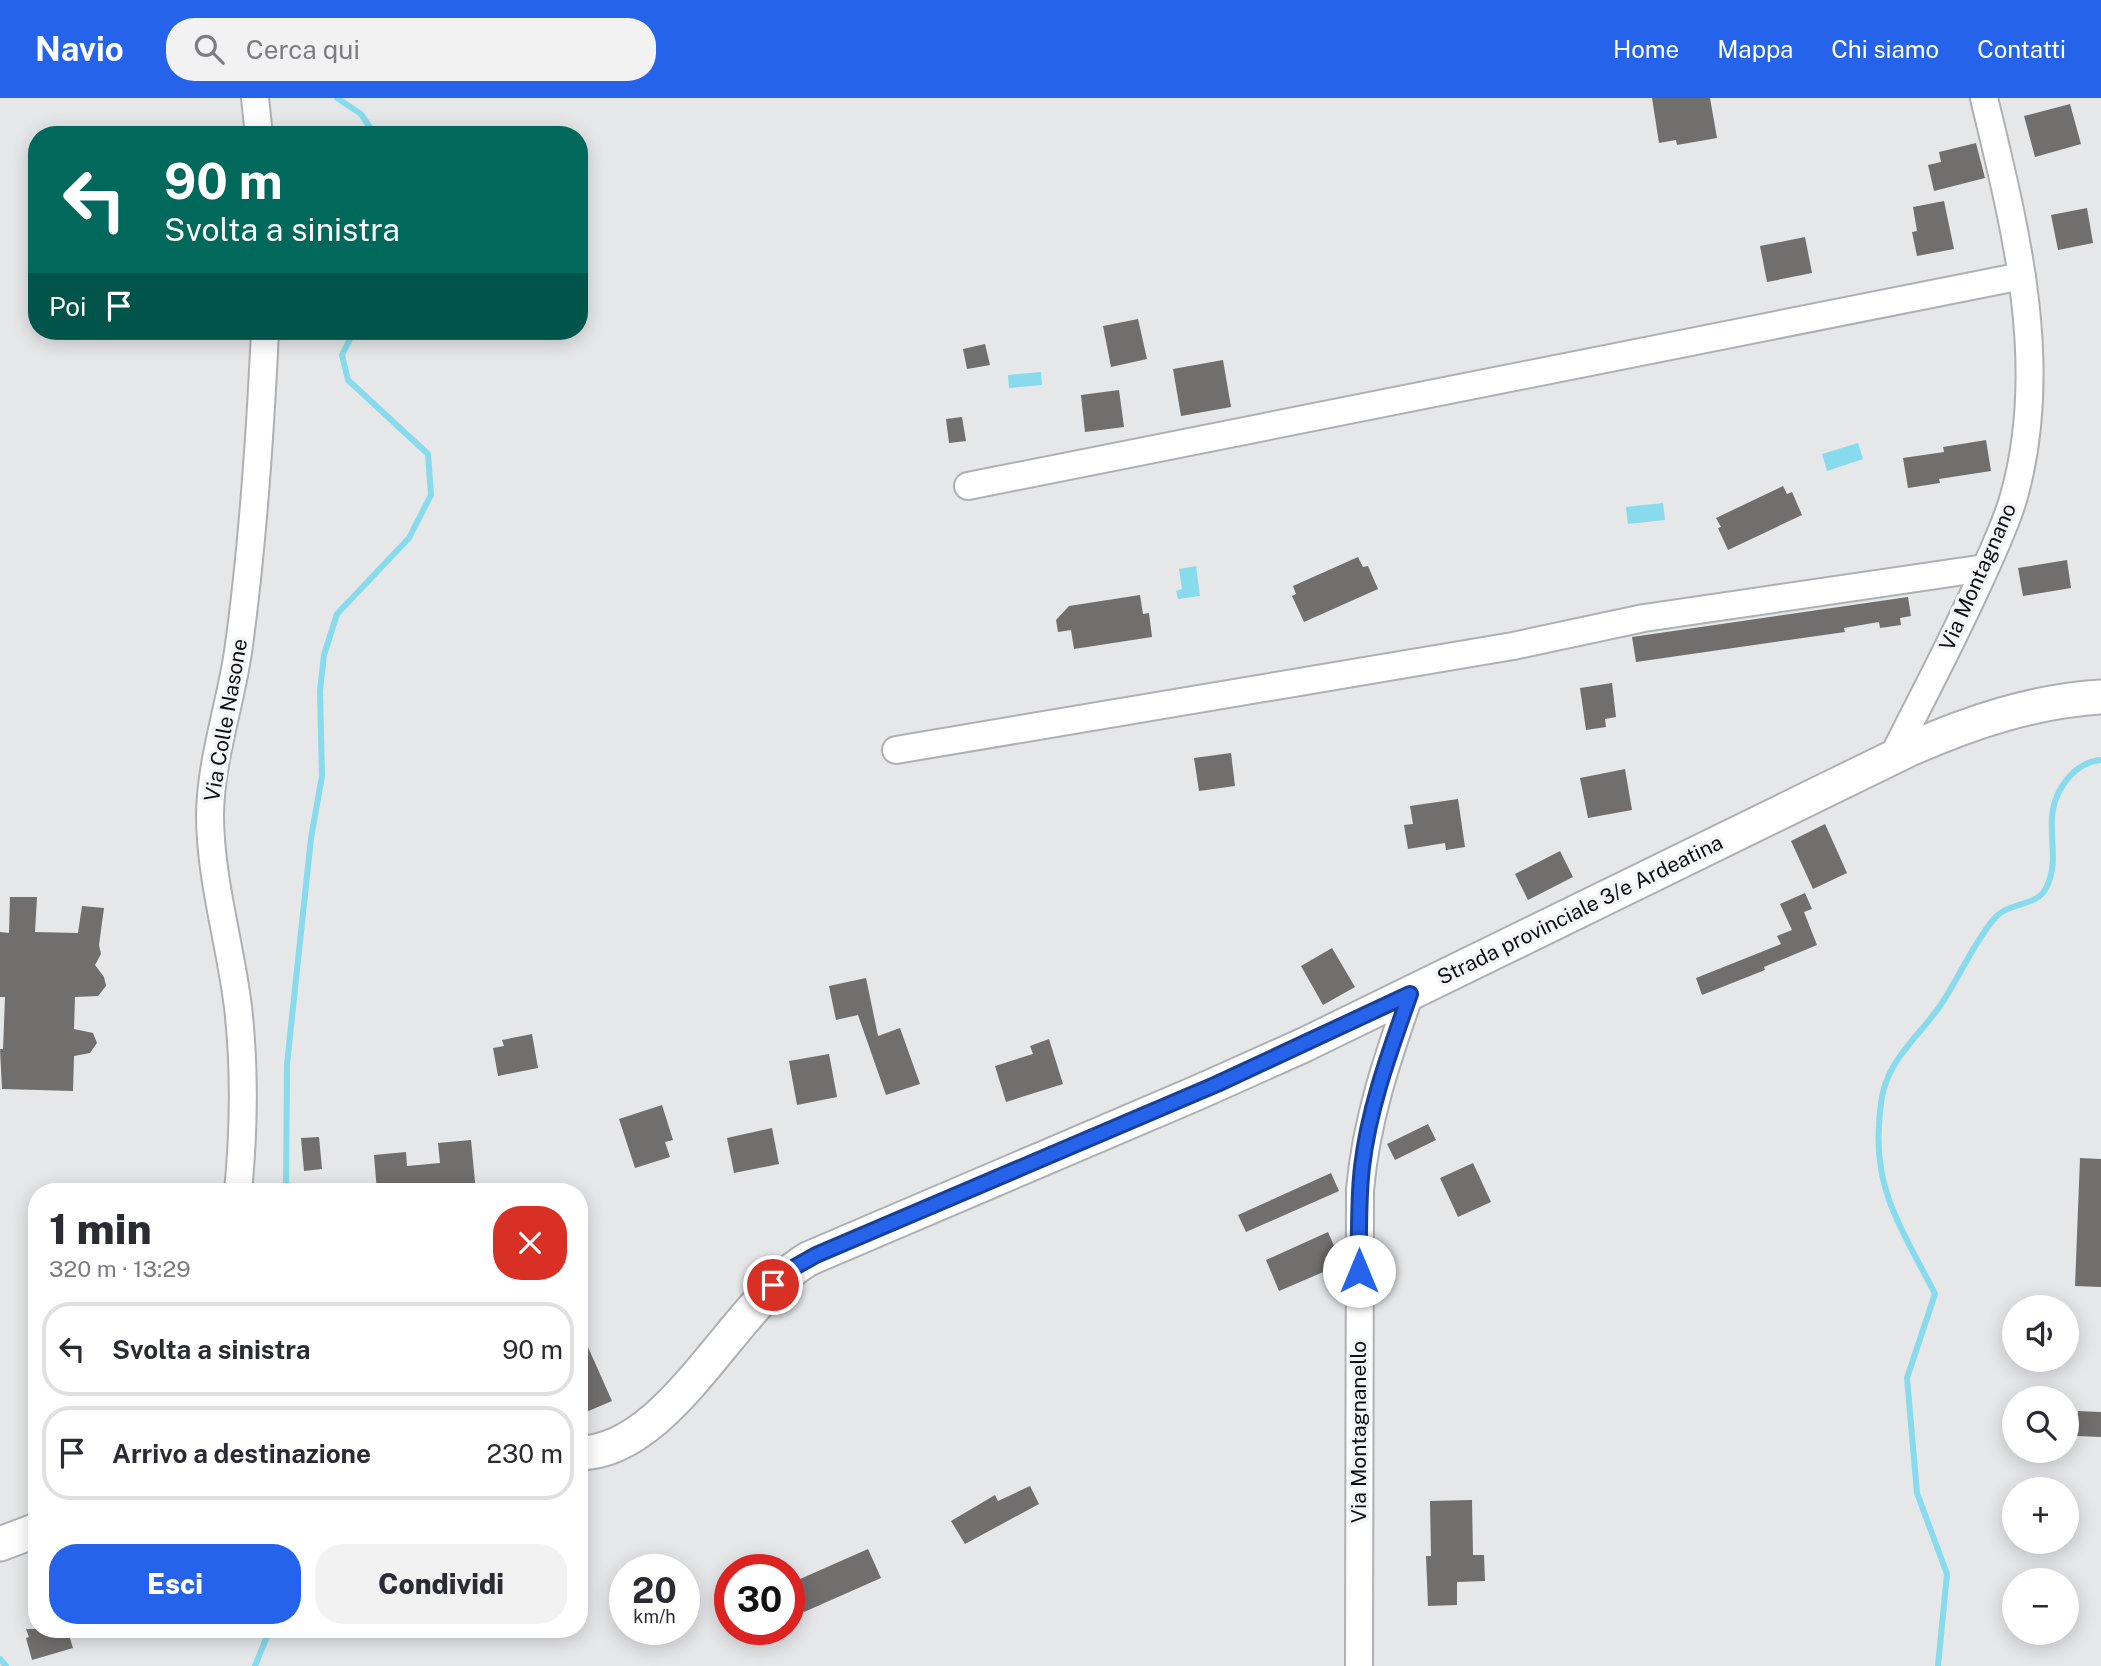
<!DOCTYPE html>
<html lang="it">
<meta charset="utf-8">
<style>
:root{--surface:#fff;--page:#f2f2f3;--text:#2b2b33;--muted:#7c7c81;--line:#e1e1e2;--accent:#2563eb}
body{margin:0;font-family:"Public Sans",sans-serif;background:var(--page);color:var(--text);height:100vh;display:flex;flex-direction:column;font-size:26px;white-space:nowrap}
*{box-sizing:border-box;margin:0}
p{font-size:23px;color:var(--muted)}
.icon{flex:none;width:38px;height:38px;fill:none;stroke:currentColor;stroke-width:2;stroke-linecap:round;stroke-linejoin:round}
.map{position:relative;flex:1;overflow:hidden}
.details{position:absolute;left:28px;top:1085px;width:560px;height:455px;display:flex;flex-direction:column;background:var(--surface);border-radius:28px;box-shadow:0 4px 18px #0003}
.details>*{flex:none}
.hud{position:absolute;left:28px;top:28px;width:560px;height:214px;border-radius:28px;box-shadow:0 4px 18px #0003;background:#00695c;color:#fff;overflow:hidden}
.tools{position:absolute;left:2002px;top:1197px;display:grid;gap:14px}
.tools a{display:grid;place-items:center;width:77px;height:77px;border-radius:50%;background:var(--surface);box-shadow:0 4px 18px #0003;font-size:35px}
.speed{position:absolute;left:609px;top:1456px;display:flex;gap:14px;font-size:35px;font-weight:700;text-align:center}
.speed>*{display:grid;place-content:center;width:91px;height:91px;border-radius:50%;background:var(--surface);box-shadow:0 4px 18px #0003;line-height:1}
.speed small{font-size:18px;font-weight:400}
.speed .limit{border:10px solid #d22;background:#fff;color:#111}
.pin{position:absolute;display:grid;place-items:center;width:60px;height:60px;color:#fff;margin:-30px;border:4px solid #fff;border-radius:50%;box-shadow:0 2px 7px #0007}
.me{position:absolute;width:77px;margin:-38px;rotate:0deg;stroke-linejoin:round;filter:drop-shadow(0 0 5px #0008)}
.turn{display:flex;align-items:center;gap:24px;height:147px;padding:0 21px;font-size:32px}
.turn .icon{width:91px;height:91px;stroke-width:2.5}
.turn b{display:block;font-size:49px;line-height:60px}
.then{display:flex;align-items:center;height:66px;padding:0 21px;background:#0003;gap:14px;font-size:26px}
.round{display:grid;place-items:center;flex:none;width:74px;height:74px;border-radius:28px;background:var(--page)}
.overview{display:flex;align-items:center;justify-content:space-between;height:119px;padding:0 21px}
h1{font-size:42px;font-weight:800;line-height:52px}
.action{display:flex;gap:14px;margin-top:auto;padding:14px 21px}
.action a{flex:1;height:80px;border-radius:28px;background:var(--accent);color:#fff;font-size:28px;font-weight:800;line-height:80px;text-align:center}
.action a+a{background:var(--page);color:var(--text)}
ul{padding:0;list-style:none}
li{display:flex;align-items:center;gap:21px;height:94px;margin:0 14px 10px;padding:0 7px;border:4px solid var(--line);border-radius:28px}
li div{flex:1}
li b{display:block;font-size:26px}
li em{font-style:normal}
header{display:flex;align-items:center;gap:42px;box-sizing:border-box;height:98px;padding:0 35px;background:var(--accent);color:#fff}
header strong{font-size:33px}
nav{display:flex;gap:38px;margin-inline-start:auto;font-size:24px}
.search{width:490px;height:63px;background:var(--page);display:flex;align-items:center;gap:18px;box-sizing:border-box;padding:0 24px;border-radius:28px;color:var(--muted);font-size:26px}
.map>svg:first-child{display:block}
</style>
<header>
<strong>Navio</strong>
<div class="search"><svg class="icon" aria-label="search" viewBox="0 0 24 24"><circle cx="10" cy="10" r="6"/><path d="M15 15l6 6"/></svg>Cerca qui</div>
<nav><a>Home</a><a>Mappa</a><a>Chi siamo</a><a>Contatti</a></nav>
</header>
<div class="map">
<svg width="2101" height="1568" viewBox="0 0 2101 1568">
<rect width="100%" height="100%" fill="#e6e7e9"/>
<g fill="#88daed">
<polygon points="1041,274 1042,287 1009,290 1008,277"/>
<polygon points="1858,345 1863,361 1827,373 1822,356"/>
<polygon points="1663,405 1665,422 1628,426 1626,409"/>
<polygon points="1196,468 1200,498 1178,501 1176,493 1182,491 1179,471"/>
</g>
<g fill="none" stroke-linecap="round" stroke-linejoin="round">
<g stroke="#88daed" stroke-width="6">
<polyline points="337,0 361,16 375,37"/>
<polyline points="286,1094 287,966 311,740 322,678 320,593 324,557 337,516 409,440 431,397 428,356 348,282 342,257 354,233"/>
<polyline points="0,1561 6,1568"/>
<polyline points="255,1568 270,1531"/>
<path d="M1938 1568 1947 1476 1917 1395 1907 1280 1935 1196C1906 1138 1874 1095 1879 1028 1880 1007 1882 989 1892 971 1904 948 1925 930 1940 908 1959 880 1972 848 1993 822 2009 802 2036 810 2046 790 2065 754 2035 718 2069 679 2078 669 2088 663 2101 662"/>
</g>
</g>
<g fill="#716e6e">
<polygon points="1652,0 1710,0 1717,40 1677,47 1676,42 1659,45"/>
<polygon points="2070,6 2081,46 2035,59 2024,18"/>
<polygon points="1976,45 1985,80 1934,93 1928,67 1941,64 1939,54"/>
<polygon points="1944,103 1954,151 1917,158 1912,134 1917,133 1913,109"/>
<polygon points="2087,110 2093,145 2058,152 2051,117"/>
<polygon points="1805,139 1812,175 1767,184 1760,148"/>
<polygon points="1138,221 1147,261 1111,269 1103,228"/>
<polygon points="985,246 990,267 967,271 963,251"/>
<polygon points="1223,262 1231,309 1181,318 1173,271"/>
<polygon points="1119,292 1124,329 1085,334 1081,297"/>
<polygon points="962,319 966,343 949,345 946,321"/>
<polygon points="1986,342 1991,373 1939,381 1940,385 1908,390 1903,360 1944,354 1943,349"/>
<polygon points="1783,388 1787,396 1792,394 1802,417 1728,452 1718,430 1721,429 1716,420"/>
<polygon points="1358,459 1363,469 1368,468 1378,491 1304,524 1292,498 1296,496 1293,488"/>
<polygon points="2067,462 2071,490 2023,498 2018,470"/>
<polygon points="1140,497 1143,516 1149,515 1152,539 1074,551 1071,532 1058,534 1056,522 1069,508"/>
<polygon points="1908,499 1911,518 1900,520 1901,527 1880,530 1879,524 1844,530 1845,534 1636,564 1632,539"/>
<polygon points="1612,585 1616,619 1605,621 1606,629 1586,632 1580,590"/>
<polygon points="1231,655 1235,688 1199,693 1194,660"/>
<polygon points="1625,671 1632,712 1588,720 1580,680"/>
<polygon points="1458,701 1465,749 1446,752 1445,745 1408,751 1404,727 1413,726 1410,708"/>
<polygon points="1825,726 1847,775 1813,791 1791,743"/>
<polygon points="1560,753 1573,779 1528,802 1515,776"/>
<polygon points="1805,795 1812,811 1804,814 1817,847 1764,869 1765,872 1702,897 1696,880 1781,846 1777,838 1792,832 1780,806"/>
<polygon points="10,799 37,799 35,834 78,835 82,808 104,810 99,847 101,856 95,867 104,879 106,888 98,898 75,899 74,931 93,935 97,945 90,955 74,958 73,993 2,991 0,951 3,951 5,899 0,899 0,834 9,835"/>
<polygon points="1332,850 1355,889 1323,907 1301,868"/>
<polygon points="866,880 878,938 900,930 920,986 886,997 858,917 836,922 829,888"/>
<polygon points="532,936 538,970 498,978 493,950 504,948 502,942"/>
<polygon points="1049,941 1063,986 1006,1004 995,968 1033,956 1030,948"/>
<polygon points="829,956 837,999 797,1007 789,963"/>
<polygon points="662,1007 673,1042 665,1044 670,1059 635,1070 619,1021"/>
<polygon points="1428,1026 1436,1042 1395,1062 1387,1046"/>
<polygon points="772,1030 779,1066 734,1075 727,1040"/>
<polygon points="319,1039 322,1071 304,1073 301,1040"/>
<polygon points="471,1042 476,1094 456,1094 455,1088 411,1091 411,1094 377,1094 374,1057 406,1054 407,1068 440,1065 438,1045"/>
<polygon points="2080,1060 2101,1061 2101,1189 2075,1188"/>
<polygon points="1473,1065 1491,1104 1458,1119 1440,1080"/>
<polygon points="1331,1075 1339,1093 1246,1134 1238,1117"/>
<polygon points="1328,1134 1342,1166 1279,1193 1266,1162"/>
<polygon points="579,1229 612,1303 579,1317"/>
<polygon points="2078,1313 2101,1314 2101,1339 2077,1338"/>
<polygon points="1030,1388 1039,1406 965,1446 951,1423 995,1397 998,1403"/>
<polygon points="1472,1402 1473,1457 1484,1457 1485,1483 1457,1484 1457,1507 1428,1508 1426,1458 1431,1458 1430,1403"/>
<polygon points="868,1451 881,1480 804,1514 791,1485"/>
<polygon points="26,1531 67,1531 73,1550 32,1562 26,1540 29,1539"/>
</g>
<g fill="none" stroke-linecap="round" stroke-linejoin="round">
<defs>
<g id="minor">
<polyline points="255,0 259,37"/>
<polyline points="968,388 2022,178"/>
<polyline points="896,652 1513,548 1644,520 1985,470"/>
<path d="M1893 658C1922 600 1953 542 1980 482 1992 455 2006 427 2014 398 2051 266 2015 129 1984 0"/>
<path d="M238 1094C244 1032 245 971 238 909 230 844 210 781 210 716 211 661 230 608 238 554 253 448 260 340 265 233"/>
<path d="M1359 1568 1360 1092C1366 1023 1387 961 1410 896"/>
</g>
<g id="major">
<path d="M579 1355C671 1354 732 1207 808 1161L1199 994 1304 947 1910 651C1971 624 2034 603 2101 599"/>
<polyline points="0,1446 37,1432"/>
</g>
</defs>
<use href="#minor" stroke="#aeb0b2" stroke-width="30"/>
<use href="#major" stroke="#aeb0b2" stroke-width="37"/>
<use href="#minor" stroke="#fff" stroke-width="26"/>
<use href="#major" stroke="#fff" stroke-width="33"/>
</g>
<g fill="none" stroke-linecap="round" stroke-linejoin="round">
<defs>
<path id="route" d="M773 1187 793 1170 816 1157 1217 986 1410 896C1390 953 1369 1009 1362 1069 1358 1104 1359 1138 1359 1173"/>
</defs>
<use href="#route" stroke="#184099" stroke-width="18"/>
<use href="#route" stroke="#2563eb" stroke-width="12"/>
</g>
<g text-anchor="middle" stroke-width="7" stroke-linejoin="round" paint-order="stroke">
<g font-size="21" fill="#0e0f0f" stroke="#f3f5f7">
<text transform="translate(1978 479) rotate(-66)" y="7">Via Montagnano</text>
<text transform="translate(226 622) rotate(-80)" y="7">Via Colle Nasone</text>
<text transform="translate(1580 812) rotate(-26)" y="7">Strada provinciale 3/e Ardeatina</text>
<text transform="translate(1359 1334) rotate(-90)" y="7">Via Montagnanello</text>
</g>
</g>
</svg>
<div class="tools">
<a><svg class="icon" aria-label="sound" viewBox="0 0 24 24"><path d="M4 9h4l5-4v14l-5-4H4zM17 9q2 3 0 6"/></svg></a>
<a><svg class="icon" aria-label="search" viewBox="0 0 24 24"><circle cx="10" cy="10" r="6"/><path d="M15 15l6 6"/></svg></a>
<a>+</a>
<a>−</a>
</div>
<div class="speed"><div>20<small>km/h</small></div><div class="limit">30</div></div>
<div class="pin" style="left:773px;top:1187px;background:#d93025"><svg class="icon" aria-label="arrive" viewBox="0 0 24 24"><path d="M6 21V4h12l-3 4 3 4H6"/></svg></div>
<svg class="me" style="left:1359px;top:1173px" viewBox="-20 -20 40 40"><circle r="19" fill="#fff"/><path d="M0-13L10 11 0 6-10 11z" fill="#2563eb"/></svg>
<div class="hud">
<div class="turn"><svg class="icon" aria-label="left" viewBox="0 0 24 24"><path d="M17 20v-9H6M10 6l-5 5 5 5"/></svg><div><b>90 m</b>Svolta a sinistra</div></div>
<div class="then">Poi<svg class="icon" aria-label="arrive" viewBox="0 0 24 24"><path d="M6 21V4h12l-3 4 3 4H6"/></svg></div>
</div>
<section class="details">
<div class="overview"><div><h1>1 min</h1><p>320 m · 13:29</p></div><a class="round" style="background:#d93025;color:#fff"><svg class="icon" aria-label="close" viewBox="0 0 24 24"><path d="M6 6l12 12M18 6L6 18"/></svg></a></div>
<ul>
<li><svg class="icon" aria-label="left" viewBox="0 0 24 24"><path d="M17 20v-9H6M10 6l-5 5 5 5"/></svg><div><b>Svolta a sinistra</b></div><em>90 m</em></li>
<li><svg class="icon" aria-label="arrive" viewBox="0 0 24 24"><path d="M6 21V4h12l-3 4 3 4H6"/></svg><div><b>Arrivo a destinazione</b></div><em>230 m</em></li>
</ul>
<div class="action"><a>Esci</a><a>Condividi</a></div>
</section>
</div>
